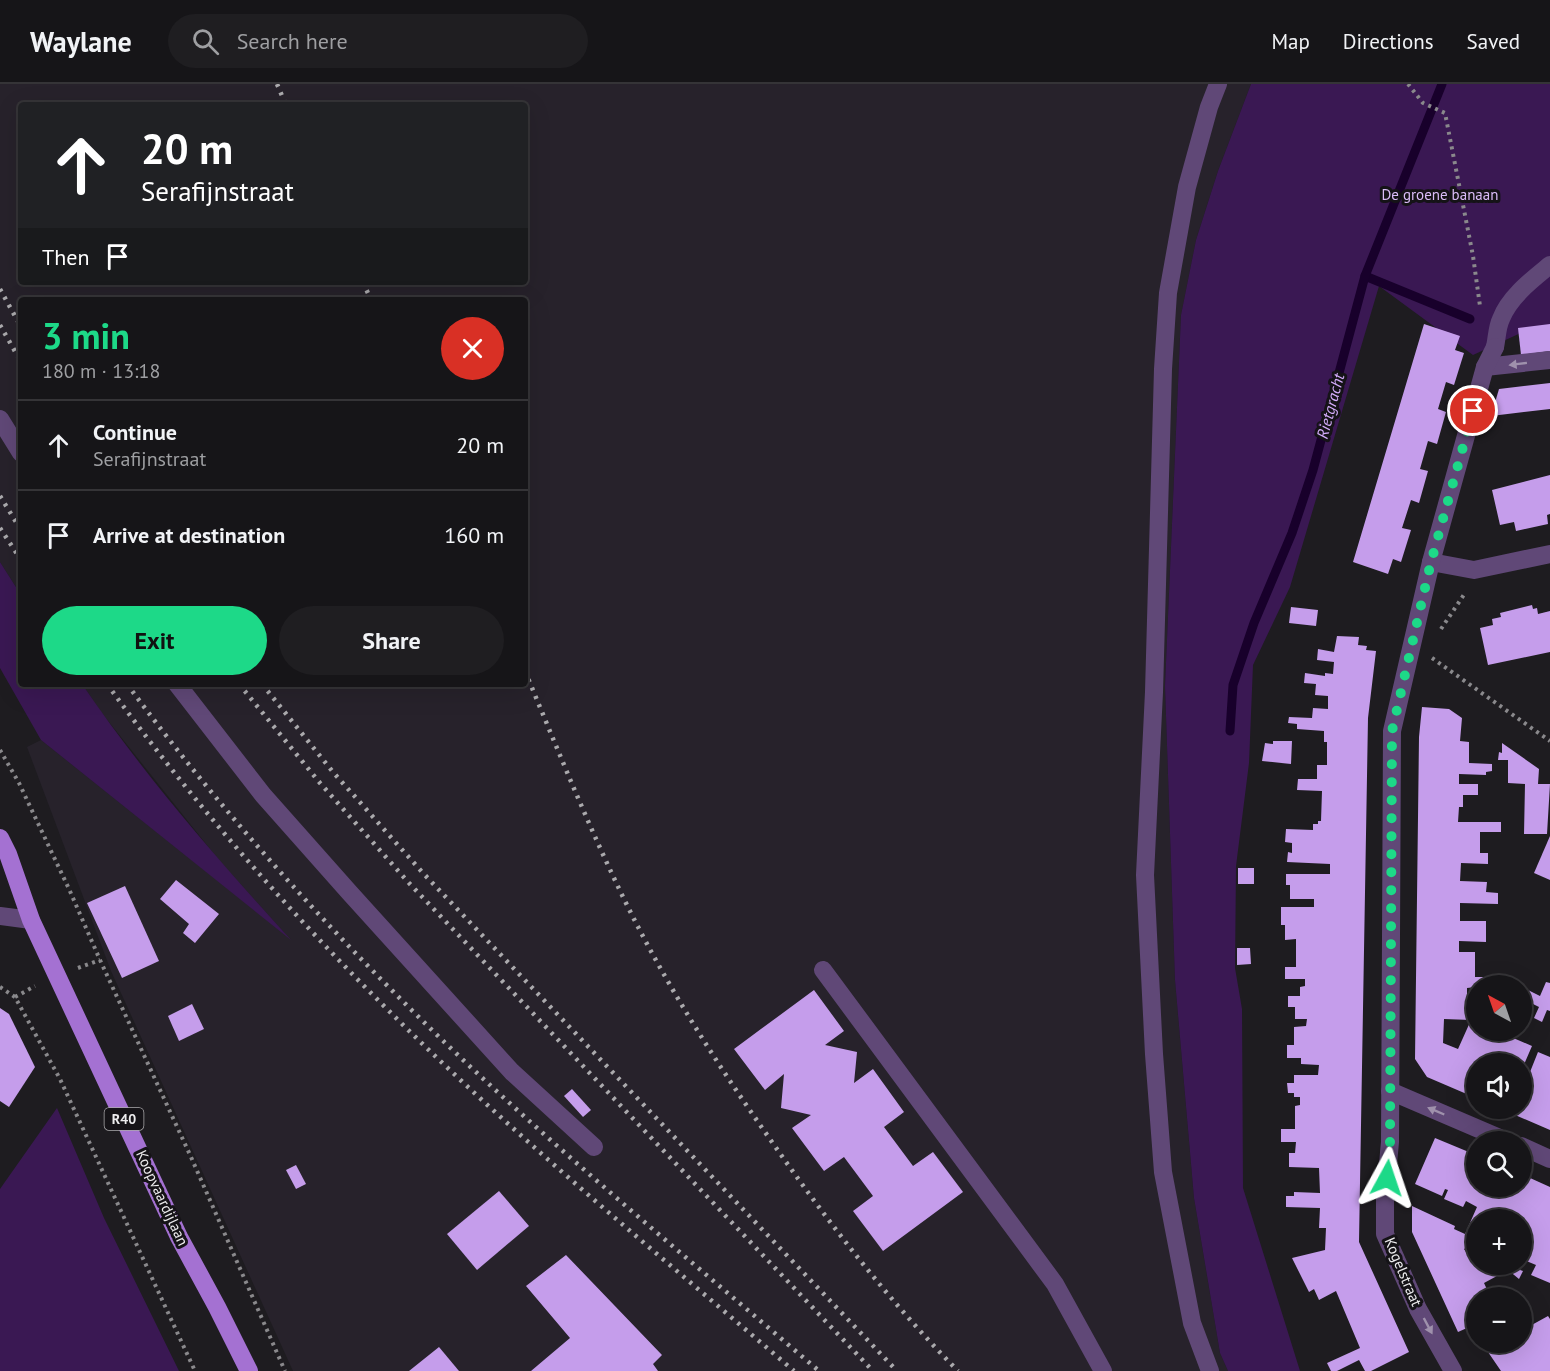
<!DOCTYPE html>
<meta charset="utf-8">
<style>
:root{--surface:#161518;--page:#1f1e21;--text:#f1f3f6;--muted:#9e9fa2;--line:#353437;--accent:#1dd988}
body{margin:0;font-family:"PT Sans",sans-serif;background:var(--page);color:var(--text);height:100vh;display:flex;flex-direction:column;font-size:22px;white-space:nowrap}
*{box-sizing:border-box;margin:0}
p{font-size:20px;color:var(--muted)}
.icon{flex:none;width:33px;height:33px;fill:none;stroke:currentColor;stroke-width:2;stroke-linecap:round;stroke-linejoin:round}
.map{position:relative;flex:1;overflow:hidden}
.sheet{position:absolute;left:18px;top:213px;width:510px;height:390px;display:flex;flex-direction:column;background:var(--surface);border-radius:6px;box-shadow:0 6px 24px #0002,0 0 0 2px var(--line)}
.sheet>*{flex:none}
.top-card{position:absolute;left:18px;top:18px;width:510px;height:183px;border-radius:6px;box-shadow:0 6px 24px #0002,0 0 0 2px var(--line);background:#202124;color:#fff;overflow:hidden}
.needle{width:39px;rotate:320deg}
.fabs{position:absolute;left:1466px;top:891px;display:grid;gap:12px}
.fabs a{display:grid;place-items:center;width:66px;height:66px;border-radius:50%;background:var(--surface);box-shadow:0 6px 24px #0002,0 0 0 2px var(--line);font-size:30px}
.pin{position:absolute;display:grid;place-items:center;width:51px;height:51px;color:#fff;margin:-26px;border:3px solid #fff;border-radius:50%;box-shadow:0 2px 6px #0007}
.me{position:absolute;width:66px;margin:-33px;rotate:5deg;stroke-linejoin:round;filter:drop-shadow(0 0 4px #0008)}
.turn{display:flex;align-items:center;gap:21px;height:126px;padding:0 24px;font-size:27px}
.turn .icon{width:78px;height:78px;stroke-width:2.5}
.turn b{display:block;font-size:42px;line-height:51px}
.then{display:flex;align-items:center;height:57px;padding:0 24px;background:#0003;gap:12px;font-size:22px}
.round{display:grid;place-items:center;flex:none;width:63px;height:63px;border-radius:32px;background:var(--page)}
.overview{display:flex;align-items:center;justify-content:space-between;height:102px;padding:0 24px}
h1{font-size:36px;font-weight:700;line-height:45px;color:var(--accent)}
.action{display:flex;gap:12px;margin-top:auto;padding:12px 24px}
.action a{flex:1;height:69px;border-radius:36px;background:var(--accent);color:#111;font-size:24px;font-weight:700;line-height:69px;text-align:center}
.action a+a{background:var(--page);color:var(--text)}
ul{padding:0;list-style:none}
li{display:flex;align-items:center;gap:18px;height:90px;padding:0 24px;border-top:2px solid var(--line)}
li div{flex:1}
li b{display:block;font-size:22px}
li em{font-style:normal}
header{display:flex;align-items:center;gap:36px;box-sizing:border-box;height:84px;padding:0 30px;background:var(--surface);border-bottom:2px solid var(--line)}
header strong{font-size:28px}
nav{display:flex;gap:33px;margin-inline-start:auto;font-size:21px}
.search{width:420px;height:54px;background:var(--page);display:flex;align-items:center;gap:15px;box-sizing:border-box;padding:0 21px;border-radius:33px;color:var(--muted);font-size:22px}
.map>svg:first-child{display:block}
</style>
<header>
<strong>Waylane</strong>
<div class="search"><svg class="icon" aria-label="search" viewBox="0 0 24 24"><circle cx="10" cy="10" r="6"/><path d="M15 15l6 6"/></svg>Search here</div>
<nav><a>Map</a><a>Directions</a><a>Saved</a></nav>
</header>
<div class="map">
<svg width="1550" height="1287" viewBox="0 0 1550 1287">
<rect width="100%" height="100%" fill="#1e1c20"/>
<path fill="#27222b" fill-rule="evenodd" d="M0 0H1251L1218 87 1196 156 1181 231 1165 602 1175 896 1194 1114 1220 1269 1228 1287H293L111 887 27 663 41 656 287 852 218 775 101 628 82 600H525V216H21V511L0 478ZM21 21H525V198H21Z"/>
<g fill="#3a1853">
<polygon points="1251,0 1550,0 1550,244 1525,247 1473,271 1379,202 1290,503 1253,581 1249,679 1236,782 1235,884 1242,925 1243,1104 1300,1287 1228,1287 1220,1269 1194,1114 1175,896 1165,602 1181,231 1196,156 1218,87"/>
<path d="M0 478 21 511V600H82C144 691 217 775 291 856L41 656 0 584Z"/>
<polygon points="57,1024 104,1134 179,1287 0,1287 0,1105"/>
</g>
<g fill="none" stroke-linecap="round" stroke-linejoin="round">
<g stroke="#18002b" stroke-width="9">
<polyline points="1365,192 1470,235"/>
<polyline points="1230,647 1233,601 1254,539 1292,449 1313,386 1365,192 1442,0"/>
</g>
</g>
<g fill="#c59deb" fill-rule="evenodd">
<polygon points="1424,240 1460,252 1455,266 1464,269 1454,301 1446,298 1438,325 1446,328 1437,360 1428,357 1420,385 1428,387 1419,419 1411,416 1402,444 1411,446 1401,478 1393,475 1388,490 1353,478"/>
<polygon points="1550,240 1550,267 1521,271 1518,244"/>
<polygon points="1550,299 1550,325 1491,332 1499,305"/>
<polygon points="1550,391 1550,430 1547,431 1548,440 1516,447 1514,438 1500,441 1492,406"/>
<polygon points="1532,521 1533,525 1537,524 1538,530 1550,527 1550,568 1488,581 1480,544 1493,541 1492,535 1501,533 1500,529"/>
<polygon points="1291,523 1318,526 1316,542 1289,539"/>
<polygon points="1337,552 1359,553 1358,561 1367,562 1366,566 1376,567 1368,634 1359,1158 1409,1268 1371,1287 1365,1287 1359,1276 1337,1287 1331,1287 1327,1279 1360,1264 1336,1207 1319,1216 1314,1205 1309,1208 1292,1174 1325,1166 1326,1144 1319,1144 1320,1124 1286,1123 1286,1112 1294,1112 1294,1108 1320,1109 1319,1084 1289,1083 1289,1069 1295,1069 1296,1058 1281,1058 1281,1045 1295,1045 1295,1022 1300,1021 1300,1013 1294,1013 1294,1009 1288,1009 1287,999 1294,999 1294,991 1318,991 1319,981 1301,980 1301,974 1287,974 1287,961 1294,961 1294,943 1306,942 1307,935 1295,935 1295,923 1288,923 1288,912 1300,912 1300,903 1305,902 1305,895 1285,895 1285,883 1296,883 1296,855 1285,856 1285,841 1281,841 1281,823 1314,823 1314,815 1290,815 1290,801 1286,801 1286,790 1330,790 1330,780 1287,778 1288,768 1292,769 1292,759 1285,758 1286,745 1313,746 1313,740 1318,740 1318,737 1321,737 1322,707 1297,706 1298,695 1317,695 1317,681 1327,681 1327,658 1324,658 1324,647 1297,645 1297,640 1288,639 1289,633 1312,634 1313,624 1328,625 1328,612 1315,611 1316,600 1304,599 1305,589 1325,592 1325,589 1333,590 1334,578 1317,576 1318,565 1334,568"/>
<path d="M1422 623 1449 625 1462 634 1460 657 1469 658V679L1492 680V687L1486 688V691L1459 690V700H1478V711H1463V723H1459L1458 738H1501V748H1480V769H1488V780L1461 779 1460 797 1487 798 1486 808 1498 809V820L1460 819V837H1486V858L1459 857V868H1475V893H1488L1485 902 1467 904V921L1476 922V946H1506L1513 949 1511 953 1532 962 1522 985 1530 988 1538 968 1550 973V1046L1499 1024H1521V980H1476V1014L1427 993 1415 975 1419 653ZM1444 935 1471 936 1458 965 1443 959Z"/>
<polygon points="1273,657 1292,657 1291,680 1262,677 1265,659 1273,660"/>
<polygon points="1502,659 1539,685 1538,700 1550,700 1547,750 1524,750 1525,700 1508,699 1508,676 1498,676 1499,668 1502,669"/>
<polygon points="1550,752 1550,796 1534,789"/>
<rect x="1238" y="784" width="16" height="16"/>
<polygon points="176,796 219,830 195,859 183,849 189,840 160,815"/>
<polygon points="125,802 159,877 122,894 87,819"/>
<polygon points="1237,864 1250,864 1251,880 1237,881"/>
<polygon points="1546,898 1550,899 1550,927 1547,926 1542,938 1534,934 1539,923 1523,915 1528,906 1540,912"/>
<polygon points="814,906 844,947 825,961 857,968 854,999 873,985 904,1028 884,1043 913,1082 933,1068 963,1108 883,1167 853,1127 873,1112 844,1073 824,1087 792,1044 811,1031 781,1024 784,990 765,1006 734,965"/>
<polygon points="192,920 204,945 179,957 168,932"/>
<polygon points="0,924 9,930 35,983 9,1023 0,1017"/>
<polygon points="572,1005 591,1026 583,1033 564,1012"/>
<path d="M1435 1054 1476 1071V1102H1521V1090L1550 1103V1199L1531 1191 1536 1181 1524 1176 1520 1186 1523 1187 1519 1195 1508 1186 1484 1199 1491 1214H1476V1240L1458 1248 1412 1148V1122L1455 1142 1454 1145 1465 1150 1477 1123 1466 1117 1463 1123 1444 1115 1448 1106 1445 1105 1442 1112 1415 1100ZM1476 1136H1521V1180H1479L1475 1182 1464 1165 1476 1158Z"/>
<polygon points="296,1081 306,1100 296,1105 286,1086"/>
<polygon points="499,1107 529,1142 477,1186 447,1150"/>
<polygon points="566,1171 662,1271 653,1280 658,1287 531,1287 570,1254 526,1202"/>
<polygon points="1548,1232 1550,1235 1550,1287 1501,1287 1488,1268 1503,1258 1521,1258 1521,1247"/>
<polygon points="439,1263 459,1287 409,1287"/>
</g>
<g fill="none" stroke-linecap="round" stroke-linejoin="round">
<g stroke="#8a898c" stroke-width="4" stroke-dasharray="3 4.5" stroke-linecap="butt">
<polyline points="1408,0 1423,19 1445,29 1473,172 1480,222"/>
<polyline points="1441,545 1465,509"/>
<polyline points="1432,574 1550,657"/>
<polyline points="0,666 19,699 69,805 100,876 191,1073 285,1287"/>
<polyline points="78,884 100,876"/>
<polyline points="0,903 15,913 60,995 195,1287"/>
<polyline points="15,913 35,902"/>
</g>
<g stroke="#604877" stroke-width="18">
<path d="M1495 263C1497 254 1497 243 1501 235 1509 213 1533 195 1550 181"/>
<polyline points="0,335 21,369"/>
<polyline points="177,600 263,711 349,808 512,988 594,1063"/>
<polyline points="823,886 1055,1200 1103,1287"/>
<polyline points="1210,1287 1192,1239 1163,1088 1154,970 1145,791 1154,608 1163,285 1168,209 1187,103 1209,23 1218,0"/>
</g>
<g stroke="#604877" stroke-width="18">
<polyline points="1485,283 1550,276"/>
<polyline points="1431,478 1474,486 1550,470"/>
<polyline points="0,832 31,836"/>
<polyline points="1390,1007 1509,1058"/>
<polyline points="1521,1062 1550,1075"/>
<polyline points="1453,1287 1418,1225 1385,1150 1385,1112 1390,1058 1392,647 1431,478 1485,283 1495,263"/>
</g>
<polyline stroke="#a471d2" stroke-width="18" points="0,754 8,770 31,836 179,1153 217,1223 249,1287"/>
<g stroke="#abaaad" stroke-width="4.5" stroke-dasharray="3 6" stroke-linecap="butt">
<polyline points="277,0 286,21"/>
<polyline points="363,198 371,216"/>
<polyline points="0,205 21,243"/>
<polyline points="0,241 21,278"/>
<polyline points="0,412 21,446"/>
<polyline points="0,444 21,476"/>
<path d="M525 587C557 664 588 741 624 815 664 897 713 974 765 1048 824 1133 886 1214 958 1287"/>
<path d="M107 600C191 716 286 825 388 926 516 1054 657 1169 794 1287"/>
<path d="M127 600C219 725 324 841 436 950 558 1068 690 1176 819 1287"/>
<polyline points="239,600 320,699 409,799 873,1287"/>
<polyline points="262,600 333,688 422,788 897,1287"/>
</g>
</g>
<defs><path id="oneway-solid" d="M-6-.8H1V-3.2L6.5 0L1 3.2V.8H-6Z" transform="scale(1.5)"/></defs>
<g fill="#9f91ac">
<use href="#oneway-solid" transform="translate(1518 280) rotate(173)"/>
<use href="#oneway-solid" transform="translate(1436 1027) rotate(-157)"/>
<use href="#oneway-solid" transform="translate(1428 1242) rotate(62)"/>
</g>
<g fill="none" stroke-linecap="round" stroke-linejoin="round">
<polyline stroke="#1dd988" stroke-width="10" stroke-dasharray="0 18" points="1387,1094 1390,1058 1392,647 1431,478 1473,327"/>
</g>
<g text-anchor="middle" stroke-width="6" stroke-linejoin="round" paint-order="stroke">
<rect fill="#151317" stroke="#acaaad" stroke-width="1.5" x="104.5" y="1024" width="39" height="22" rx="4.5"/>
<g font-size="14" font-weight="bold" fill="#ecebed">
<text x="124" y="1040">R40</text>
</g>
<g font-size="15" fill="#dabcf8" stroke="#151317">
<text x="1440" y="116">De groene banaan</text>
</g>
<g font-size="15" fill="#ecebed" stroke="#151317">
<text transform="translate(162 1114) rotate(65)" y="5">Koopvaardijlaan</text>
<text transform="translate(1403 1188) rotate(67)" y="5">Kogelstraat</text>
</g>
<g font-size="16" font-style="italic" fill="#d5adfc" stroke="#151317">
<text transform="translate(1330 322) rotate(-75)" y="6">Rietgracht</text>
</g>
</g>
</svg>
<div class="fabs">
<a><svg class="needle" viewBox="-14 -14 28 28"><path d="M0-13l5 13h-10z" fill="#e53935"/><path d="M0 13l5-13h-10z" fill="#9e9fa2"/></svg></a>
<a><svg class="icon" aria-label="sound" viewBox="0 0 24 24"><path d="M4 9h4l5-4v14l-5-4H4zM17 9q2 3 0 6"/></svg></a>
<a><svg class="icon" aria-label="search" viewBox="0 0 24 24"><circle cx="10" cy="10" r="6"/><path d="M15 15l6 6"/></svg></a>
<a>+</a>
<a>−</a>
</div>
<div class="pin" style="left:1473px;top:327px;background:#d93025"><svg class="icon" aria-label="arrive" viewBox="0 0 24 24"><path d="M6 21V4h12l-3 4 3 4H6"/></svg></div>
<svg class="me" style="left:1387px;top:1094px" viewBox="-20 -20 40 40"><path d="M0-17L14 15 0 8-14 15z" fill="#1dd988" stroke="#fff" stroke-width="4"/></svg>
<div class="top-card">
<div class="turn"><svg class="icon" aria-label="ahead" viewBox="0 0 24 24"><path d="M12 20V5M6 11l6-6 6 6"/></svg><div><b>20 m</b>Serafijnstraat</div></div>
<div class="then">Then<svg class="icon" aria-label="arrive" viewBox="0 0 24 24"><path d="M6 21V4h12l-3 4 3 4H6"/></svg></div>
</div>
<section class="sheet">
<div class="overview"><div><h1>3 min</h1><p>180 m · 13:18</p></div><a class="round" style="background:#d93025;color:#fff"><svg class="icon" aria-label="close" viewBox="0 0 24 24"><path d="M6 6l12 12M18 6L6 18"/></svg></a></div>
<ul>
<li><svg class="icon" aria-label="ahead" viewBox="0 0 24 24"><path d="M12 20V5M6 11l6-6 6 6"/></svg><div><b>Continue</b><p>Serafijnstraat</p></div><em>20 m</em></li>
<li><svg class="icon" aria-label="arrive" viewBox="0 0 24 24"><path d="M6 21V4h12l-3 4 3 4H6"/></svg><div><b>Arrive at destination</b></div><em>160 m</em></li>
</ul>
<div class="action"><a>Exit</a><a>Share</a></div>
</section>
</div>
